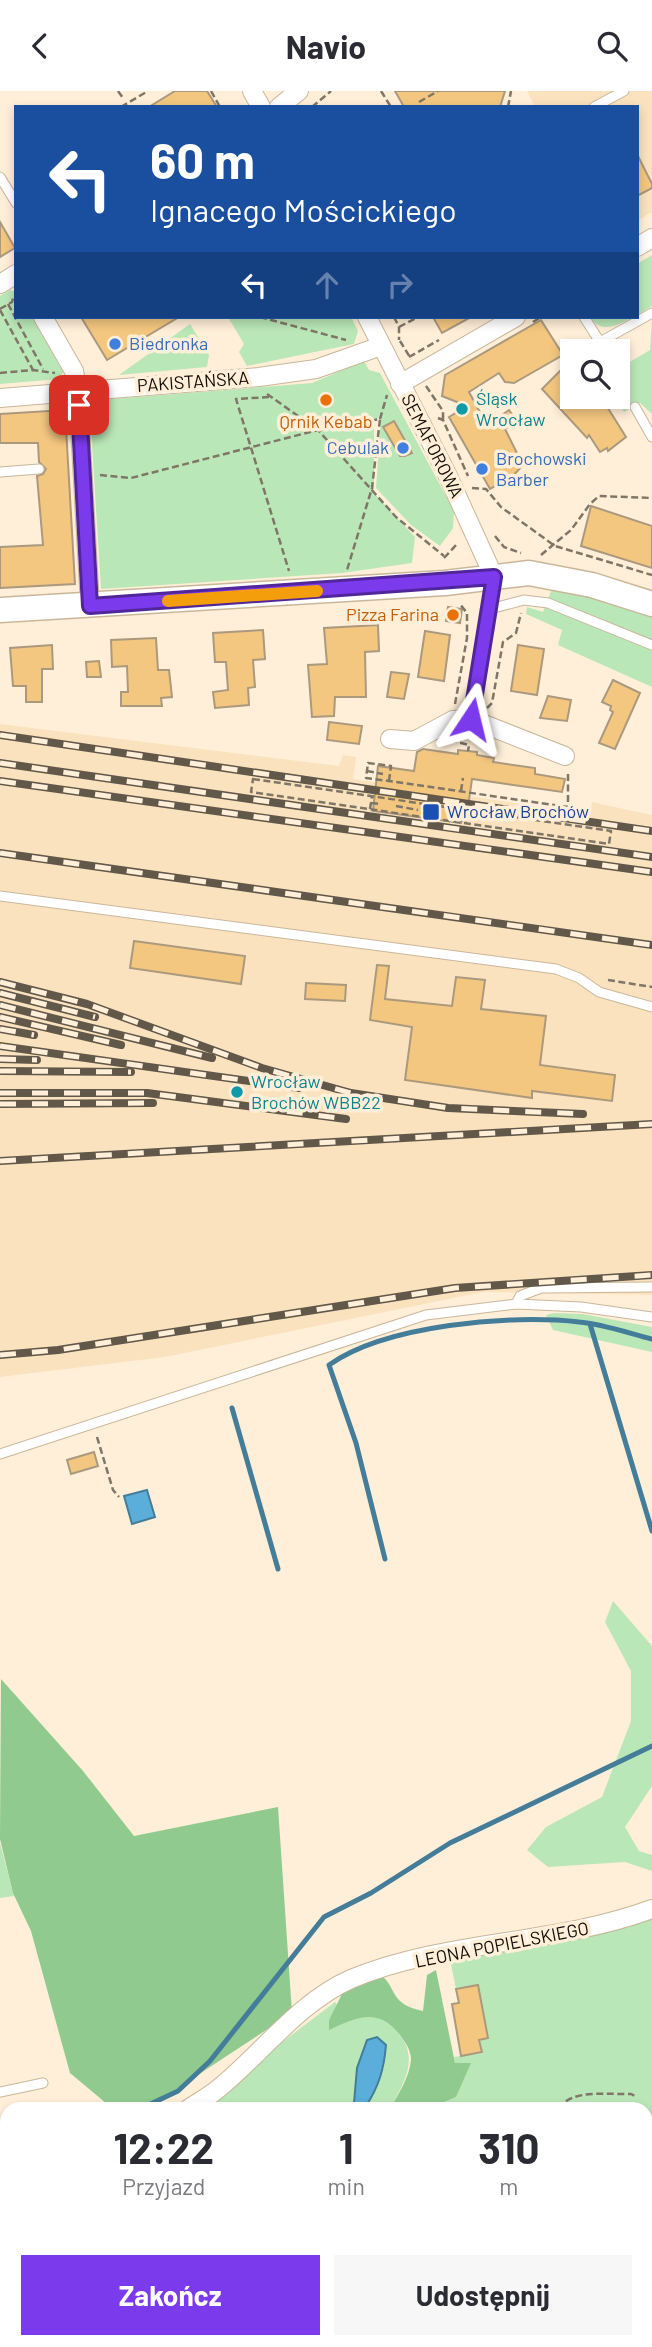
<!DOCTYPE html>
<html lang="pl">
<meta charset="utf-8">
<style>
:root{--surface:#fff;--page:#f7f7f7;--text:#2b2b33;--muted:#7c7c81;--accent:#7c3aed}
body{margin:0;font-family:Barlow,sans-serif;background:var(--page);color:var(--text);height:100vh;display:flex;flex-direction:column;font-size:26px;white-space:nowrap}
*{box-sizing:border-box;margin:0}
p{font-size:23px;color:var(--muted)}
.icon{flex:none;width:38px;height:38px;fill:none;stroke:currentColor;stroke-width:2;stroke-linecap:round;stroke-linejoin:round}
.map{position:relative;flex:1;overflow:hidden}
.details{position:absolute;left:0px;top:2011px;width:653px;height:247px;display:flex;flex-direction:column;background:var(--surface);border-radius:21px 21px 0 0;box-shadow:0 4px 10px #0003}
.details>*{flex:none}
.banner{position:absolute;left:14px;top:14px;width:625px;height:214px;border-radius:0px;box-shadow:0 4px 10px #0003;background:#1a4fa0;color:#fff;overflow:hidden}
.tools{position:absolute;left:560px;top:248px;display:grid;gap:14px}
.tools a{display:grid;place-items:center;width:70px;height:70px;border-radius:0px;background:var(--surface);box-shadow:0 4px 10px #0003;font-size:35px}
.pin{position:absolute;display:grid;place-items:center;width:60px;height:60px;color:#fff;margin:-30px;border-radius:14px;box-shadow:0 4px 10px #0006}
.me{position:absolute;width:77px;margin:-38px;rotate:10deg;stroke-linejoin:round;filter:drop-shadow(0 0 5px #0008)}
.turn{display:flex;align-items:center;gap:24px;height:147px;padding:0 21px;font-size:32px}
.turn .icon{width:91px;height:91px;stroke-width:2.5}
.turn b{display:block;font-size:49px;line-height:60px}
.lanes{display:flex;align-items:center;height:66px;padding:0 21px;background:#0003;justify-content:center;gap:35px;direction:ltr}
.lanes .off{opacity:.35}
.eta{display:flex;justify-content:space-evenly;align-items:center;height:119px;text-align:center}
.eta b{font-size:42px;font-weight:700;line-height:49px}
.action{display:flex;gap:14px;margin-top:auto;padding:14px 21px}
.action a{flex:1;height:80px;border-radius:0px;background:var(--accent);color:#fff;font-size:28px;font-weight:700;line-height:80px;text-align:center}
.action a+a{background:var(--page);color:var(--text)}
header{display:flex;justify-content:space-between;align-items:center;height:91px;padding:0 21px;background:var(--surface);font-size:32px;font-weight:700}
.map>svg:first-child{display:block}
</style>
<header><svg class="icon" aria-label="back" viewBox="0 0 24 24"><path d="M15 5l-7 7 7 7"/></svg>Navio<svg class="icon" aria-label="search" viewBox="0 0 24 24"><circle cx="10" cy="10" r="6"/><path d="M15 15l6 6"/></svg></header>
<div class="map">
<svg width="652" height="2256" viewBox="0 0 652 2256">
<rect width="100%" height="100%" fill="#ffefd8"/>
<g fill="#fae2be">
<polygon points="527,0 652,0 652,121 637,130 637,16 535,16"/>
<polygon points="0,633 339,675 343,664 356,666 353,688 590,723 592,711 652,724 652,1204 483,1201 165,1266 0,1286"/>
</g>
<g fill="#bae7b8">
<polygon points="652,164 652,215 637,224 637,173"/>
<polygon points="10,199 16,201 16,226 33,226 63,281 59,288 0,293 0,205"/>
<polygon points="228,226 351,226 358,240 354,253 247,275 239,261 244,253"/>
<path d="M590 226H633C618 234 601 244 590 226Z"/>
<polygon points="652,227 652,323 640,312 624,321 616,306 618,278 650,259"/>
<polygon points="190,233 209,264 207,276 119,284"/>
<polygon points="364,270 369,279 380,282 454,420 453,437 440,455 411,434 376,397 381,326 374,329 374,402 415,446 412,472 342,482 101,498 90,321 100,309 312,292"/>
<polygon points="553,495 652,523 652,596 558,554 562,539 526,523 527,516 543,521"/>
<polygon points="554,1222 583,1223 652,1236 652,1261 553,1239 546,1224"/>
<polygon points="613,1510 652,1555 652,1695 625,1736 639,1760 652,1764 652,1780 625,1771 548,1776 527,1759 546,1736 602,1706 631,1630 631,1580 605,1531"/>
<polygon points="0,1752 14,1805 0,1807"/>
<polygon points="652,1828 652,2256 479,2256 478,2251 646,2250 646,2018 442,2018 442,2012 456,2006 470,1972 455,1972 454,1966 483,1962 480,1949 488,1947 478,1894 456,1898 451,1873 454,1868"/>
<path d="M335 1911 338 1915 329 1929C343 1928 364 1922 378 1926 387 1928 393 1935 399 1943 420 1969 403 1992 390 2018H206L281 1952Z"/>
<polygon points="27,2250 248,2250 249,2256 22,2256"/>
<polygon points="389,2250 397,2256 271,2256 271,2251"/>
</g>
<g fill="#90ca8e">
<polygon points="1,1588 83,1680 134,1745 278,1716 292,1922 146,2018 113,2018 70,1982 31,1840 13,1802 0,1748"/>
<path d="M436 1879 455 1972H471L456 2006 442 2012V2018H390C398 2003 410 1986 411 1968 411 1959 405 1951 400 1944 378 1916 357 1926 329 1939V1929L343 1901 381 1884C398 1898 389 1913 423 1920L427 1884Z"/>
<polygon points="389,2251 478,2251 479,2256 397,2256"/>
</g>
<g fill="#5aaed9" stroke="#447d99" stroke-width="2">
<polygon points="147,1399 155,1426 132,1433 124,1405"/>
<path d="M377 1946 386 1954C384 1978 379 1995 366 2015L354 2012 357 1977 367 1949Z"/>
</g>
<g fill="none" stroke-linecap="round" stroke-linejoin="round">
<g stroke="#447d99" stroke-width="5">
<polyline points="590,1233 652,1440"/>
<polyline points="232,1317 278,1478"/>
<path d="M385 1468 356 1352 329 1274C385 1234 511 1223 579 1231 603 1233 628 1242 652 1248"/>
<polyline points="140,2018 178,2000 210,1970 324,1826 371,1802 450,1752 652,1655"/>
<polyline points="0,2064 7,2063"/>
</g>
</g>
<g fill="#f4c780" stroke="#ab997e" stroke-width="2">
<polygon points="175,0 207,0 217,16 149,16"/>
<polygon points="395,0 505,0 500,16 404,16"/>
<polygon points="637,63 652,93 652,97 637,105"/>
<polygon points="0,131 15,157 0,166"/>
<polygon points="81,226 179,226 107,269"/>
<polygon points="433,226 471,226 442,242"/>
<polygon points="541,229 563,264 514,292 505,291 499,282 469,301 487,334 509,319 517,330 505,338 523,374 512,386 490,398 449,326 467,315 442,305 445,284"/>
<polygon points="572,268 572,306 601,306 626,346 608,360 607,357 600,361 589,344 587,347 542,298"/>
<polygon points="65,319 75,493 0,497 0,456 43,454 37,385 43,383 46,378 39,371 38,352 0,352 0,323"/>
<polygon points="394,330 412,362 405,365 400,365 383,336"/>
<polygon points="591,415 652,435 652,477 581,455"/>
<polygon points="448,516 462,518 460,532 446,530"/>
<polygon points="378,534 379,560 365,561 366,606 335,606 334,625 312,626 308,574 327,573 324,537"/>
<polygon points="263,539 265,568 253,569 255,596 248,597 249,614 215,617 213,601 228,599 226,571 215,571 213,542"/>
<polygon points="425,540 450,544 444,590 418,586"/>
<polygon points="156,547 158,579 169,579 172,606 161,607 162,615 121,615 121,601 128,601 127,575 112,576 111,549"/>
<polygon points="52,554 53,578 42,578 42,611 26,611 26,595 13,595 10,557"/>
<polygon points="518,554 544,558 537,604 511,600"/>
<polygon points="99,570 101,586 87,586 86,571"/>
<polygon points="391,581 409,583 404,608 387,606"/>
<polygon points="613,589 640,602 615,658 599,652 613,621 610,619 611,615 602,611"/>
<polygon points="548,605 571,609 567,630 540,627"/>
<polygon points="329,631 362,635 359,653 327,649"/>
<polygon points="423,658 458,663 458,659 477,661 477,664 494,667 493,671 535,677 535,683 565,688 562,701 472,688 466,730 462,729 461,732 373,720 378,675 414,680 417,661"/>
<polygon points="134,850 245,865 241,893 130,877"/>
<polygon points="377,874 389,875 385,908 452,915 456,886 485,889 481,918 546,925 540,974 615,984 612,1010 532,1000 532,1007 405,989 412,936 370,929"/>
<polygon points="306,892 346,894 345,910 305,908"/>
<polygon points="94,1361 98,1375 71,1383 67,1369"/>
<polygon points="478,1894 488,1947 479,1949 482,1961 461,1965 452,1913 459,1912 456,1898"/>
</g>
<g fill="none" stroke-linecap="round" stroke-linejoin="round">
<defs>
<g id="lane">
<polyline points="594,16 624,0"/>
<polyline points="0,86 16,112"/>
<polyline points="584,226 600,251 652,222"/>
<polyline points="635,316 652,346"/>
<polyline points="0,381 39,378"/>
<polyline points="490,518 524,509 548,512 652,554"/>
<polyline points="471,628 494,488"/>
<polyline points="0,805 556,878 579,887 599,901 652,916"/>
<polyline points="516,1213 520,1205 541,1197 652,1196"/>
<polyline points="0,1363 426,1224 516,1213 581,1216 652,1226"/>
<polyline points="0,2001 43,1992"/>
</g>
<g id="street">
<polyline points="252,0 261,16"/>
<polyline points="279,16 299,0"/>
<polyline points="637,156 652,147"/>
<polyline points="0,193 16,183"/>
<polyline points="43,226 74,280 78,300 90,515"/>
<polyline points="367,226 447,383 494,486"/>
<polyline points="400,293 516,226"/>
<polyline points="0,307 259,286 316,278 381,255"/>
<polyline points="390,648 414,650 453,629 471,628 565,665"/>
<path d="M188 2018C198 2011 210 2005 219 1997 261 1963 299 1911 351 1888 444 1849 555 1854 652 1818"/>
<polyline points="0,2079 7,2077"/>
</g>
<polyline id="secondary" points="0,519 445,492 529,482 592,494 652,513"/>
</defs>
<use href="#lane" stroke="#c9b79a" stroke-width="11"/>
<use href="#street" stroke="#c9b79a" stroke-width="20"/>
<use href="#secondary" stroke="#c9b79a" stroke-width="27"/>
<g stroke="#807667" stroke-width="2.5" stroke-dasharray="7 3.5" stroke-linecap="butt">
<polyline points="118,0 123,7"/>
<polyline points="211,0 220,16"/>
<polyline points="381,0 391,16"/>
<polyline points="419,11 438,0"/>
<polyline points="121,16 148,0"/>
<polyline points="312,16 331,0"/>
<polyline points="411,16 412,15"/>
<polyline points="508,16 511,0"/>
<polyline points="8,213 43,278"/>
<polyline points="0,218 12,211 14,204"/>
<polyline points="0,219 33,279"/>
<polyline points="260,226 346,249"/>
<polyline points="394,226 399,236 399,249"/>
<polyline points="209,227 211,226"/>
<polyline points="533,231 541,226"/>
<polyline points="399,236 418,226"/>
<polyline points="400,250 411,268"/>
<polyline points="409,266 439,249"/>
<polyline points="0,282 33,279 55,282"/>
<polyline points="426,295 443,320 443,328"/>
<polyline points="267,303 318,339 380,328 372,397 347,479"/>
<polyline points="269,306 236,308 289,480"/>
<polyline points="438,327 443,329 468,385"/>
<polyline points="380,328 387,304"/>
<polyline points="100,384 131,387 318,339 396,426 444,465"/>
<polyline points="472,397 486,398 501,416 555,455 652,484"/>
<polyline points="495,445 504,456 521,462"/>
<polyline points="541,464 571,439 590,413 599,405 652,407"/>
<polyline points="444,467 458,452"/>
<polyline points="455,613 467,547 467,522 459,512"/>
<polyline points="487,617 492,612 503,551 516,542 521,522"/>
<polyline points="450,649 469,654 468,660"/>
<polyline points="367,680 383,683"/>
<polygon points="253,688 611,740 609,753 251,701"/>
<polyline points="389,690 391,675 368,672 366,687 389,690 568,716 568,682"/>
<polyline points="461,700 463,687"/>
<polyline points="371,712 380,713"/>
<polyline points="396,715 418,719"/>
<polyline points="370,718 372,705"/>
<polyline points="608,889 652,896"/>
<polyline points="97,1346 113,1399 119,1406"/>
<path d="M559 2018C570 1997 611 2004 631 2003L635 2005"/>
<polyline points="646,2123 652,2163"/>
<polyline points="646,2240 652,2239"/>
<polyline points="267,2250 268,2256"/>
<polyline points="327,2250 329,2256"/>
<polyline points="545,2256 578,2250"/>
</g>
<use href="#lane" stroke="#fff" stroke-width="9"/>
<use href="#street" stroke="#fff" stroke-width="18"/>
<use href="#secondary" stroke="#fff" stroke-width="24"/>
<defs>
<g id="rail">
<polyline points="0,644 652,740"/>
<polyline points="0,672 652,766"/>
<polyline points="0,690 652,781"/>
<polyline points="0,762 652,854"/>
<polyline points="0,891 87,913 262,977 351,1002 448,1017 583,1023"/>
<polyline points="0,902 95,926"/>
<polyline points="0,914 212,967"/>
<polyline points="0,926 121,954"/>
<polyline points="0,938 34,944"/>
<polyline points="0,955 299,997"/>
<polyline points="0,968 37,969"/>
<polyline points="0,980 131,981"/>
<polyline points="0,1002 147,1002 346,1028"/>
<polyline points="0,1013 153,1012"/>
<polyline points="0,1070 652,1033"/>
<polyline points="0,1264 58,1259 455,1197 652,1184"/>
</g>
</defs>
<use href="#rail" stroke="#61584a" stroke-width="8"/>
<use href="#rail" stroke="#ffefd8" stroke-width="5" stroke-dasharray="16" stroke-linecap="butt"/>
</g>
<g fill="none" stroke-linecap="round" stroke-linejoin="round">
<defs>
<polyline id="route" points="79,314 90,515 494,486 471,628"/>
</defs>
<use href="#route" stroke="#51269a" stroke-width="18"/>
<use href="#route" stroke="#7c3aed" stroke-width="12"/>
<polyline stroke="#f59e0b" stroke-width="12" points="168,510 317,500"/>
</g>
<g fill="#3f7fe0" stroke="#ffefd8" stroke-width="2.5">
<circle cx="115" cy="253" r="7"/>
<circle cx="403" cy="357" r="7"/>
<circle cx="482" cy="378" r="7"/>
</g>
<g fill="#e8710a" stroke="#ffefd8" stroke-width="2.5">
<circle cx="326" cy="309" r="7"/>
<circle cx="453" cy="524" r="7"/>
</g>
<g fill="#0f9aa8" stroke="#ffefd8" stroke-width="2.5">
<circle cx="462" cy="318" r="7"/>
<circle cx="237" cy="1001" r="7"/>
</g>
<rect fill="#1a4fb4" stroke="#ffefd8" stroke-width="2.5" x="422" y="712" width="18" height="18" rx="3.5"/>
<g text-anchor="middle" stroke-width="7" stroke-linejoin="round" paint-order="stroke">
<g font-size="18" fill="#366cbe" stroke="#ffefd8" text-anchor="start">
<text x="129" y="259">Biedronka</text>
<text x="389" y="363" text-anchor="end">Cebulak</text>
<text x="496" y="374">Brochowski<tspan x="496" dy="21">Barber</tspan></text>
</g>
<g font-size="18" fill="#110b03" stroke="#ffefd8">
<text transform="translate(193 291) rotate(-4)" y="6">PAKISTAŃSKA</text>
<text transform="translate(432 355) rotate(63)" y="6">SEMAFOROWA</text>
<text transform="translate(502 1854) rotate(-11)" y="6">LEONA POPIELSKIEGO</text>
</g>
<g font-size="18" fill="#0d838f" stroke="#ffefd8" text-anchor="start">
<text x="476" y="314">Śląsk<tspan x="476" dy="21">Wrocław</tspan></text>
<text x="251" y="997">Wrocław<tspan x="251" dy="21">Brochów WBB22</tspan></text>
</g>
<g font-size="18" fill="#c56008" stroke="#ffefd8">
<text x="326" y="337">Qrnik Kebab</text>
<text x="439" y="530" text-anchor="end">Pizza Farina</text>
</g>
<g font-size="18" fill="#164399" stroke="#ffefd8" text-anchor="start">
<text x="447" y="727">Wrocław Brochów</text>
</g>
</g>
</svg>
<div class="tools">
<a><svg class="icon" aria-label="search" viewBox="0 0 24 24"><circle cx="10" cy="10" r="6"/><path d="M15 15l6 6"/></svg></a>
</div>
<div class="pin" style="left:79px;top:314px;background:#d93025"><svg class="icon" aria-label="arrive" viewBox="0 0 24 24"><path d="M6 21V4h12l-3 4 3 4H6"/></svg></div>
<svg class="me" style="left:471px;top:628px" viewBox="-20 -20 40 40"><path d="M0-17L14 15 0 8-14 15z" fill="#7c3aed" stroke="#fff" stroke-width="4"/></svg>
<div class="banner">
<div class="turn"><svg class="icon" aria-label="left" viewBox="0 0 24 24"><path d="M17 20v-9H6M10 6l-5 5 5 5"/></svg><div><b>60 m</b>Ignacego Mościckiego</div></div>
<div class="lanes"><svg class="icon" aria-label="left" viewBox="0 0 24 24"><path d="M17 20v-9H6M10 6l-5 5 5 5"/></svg><svg class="icon off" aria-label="ahead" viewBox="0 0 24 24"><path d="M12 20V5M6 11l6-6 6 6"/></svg><svg class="icon off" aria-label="right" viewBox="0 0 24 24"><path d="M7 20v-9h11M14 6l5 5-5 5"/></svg></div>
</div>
<section class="details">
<div class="eta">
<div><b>12:22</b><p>Przyjazd</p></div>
<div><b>1</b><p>min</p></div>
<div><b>310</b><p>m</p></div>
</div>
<div class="action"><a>Zakończ</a><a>Udostępnij</a></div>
</section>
</div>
